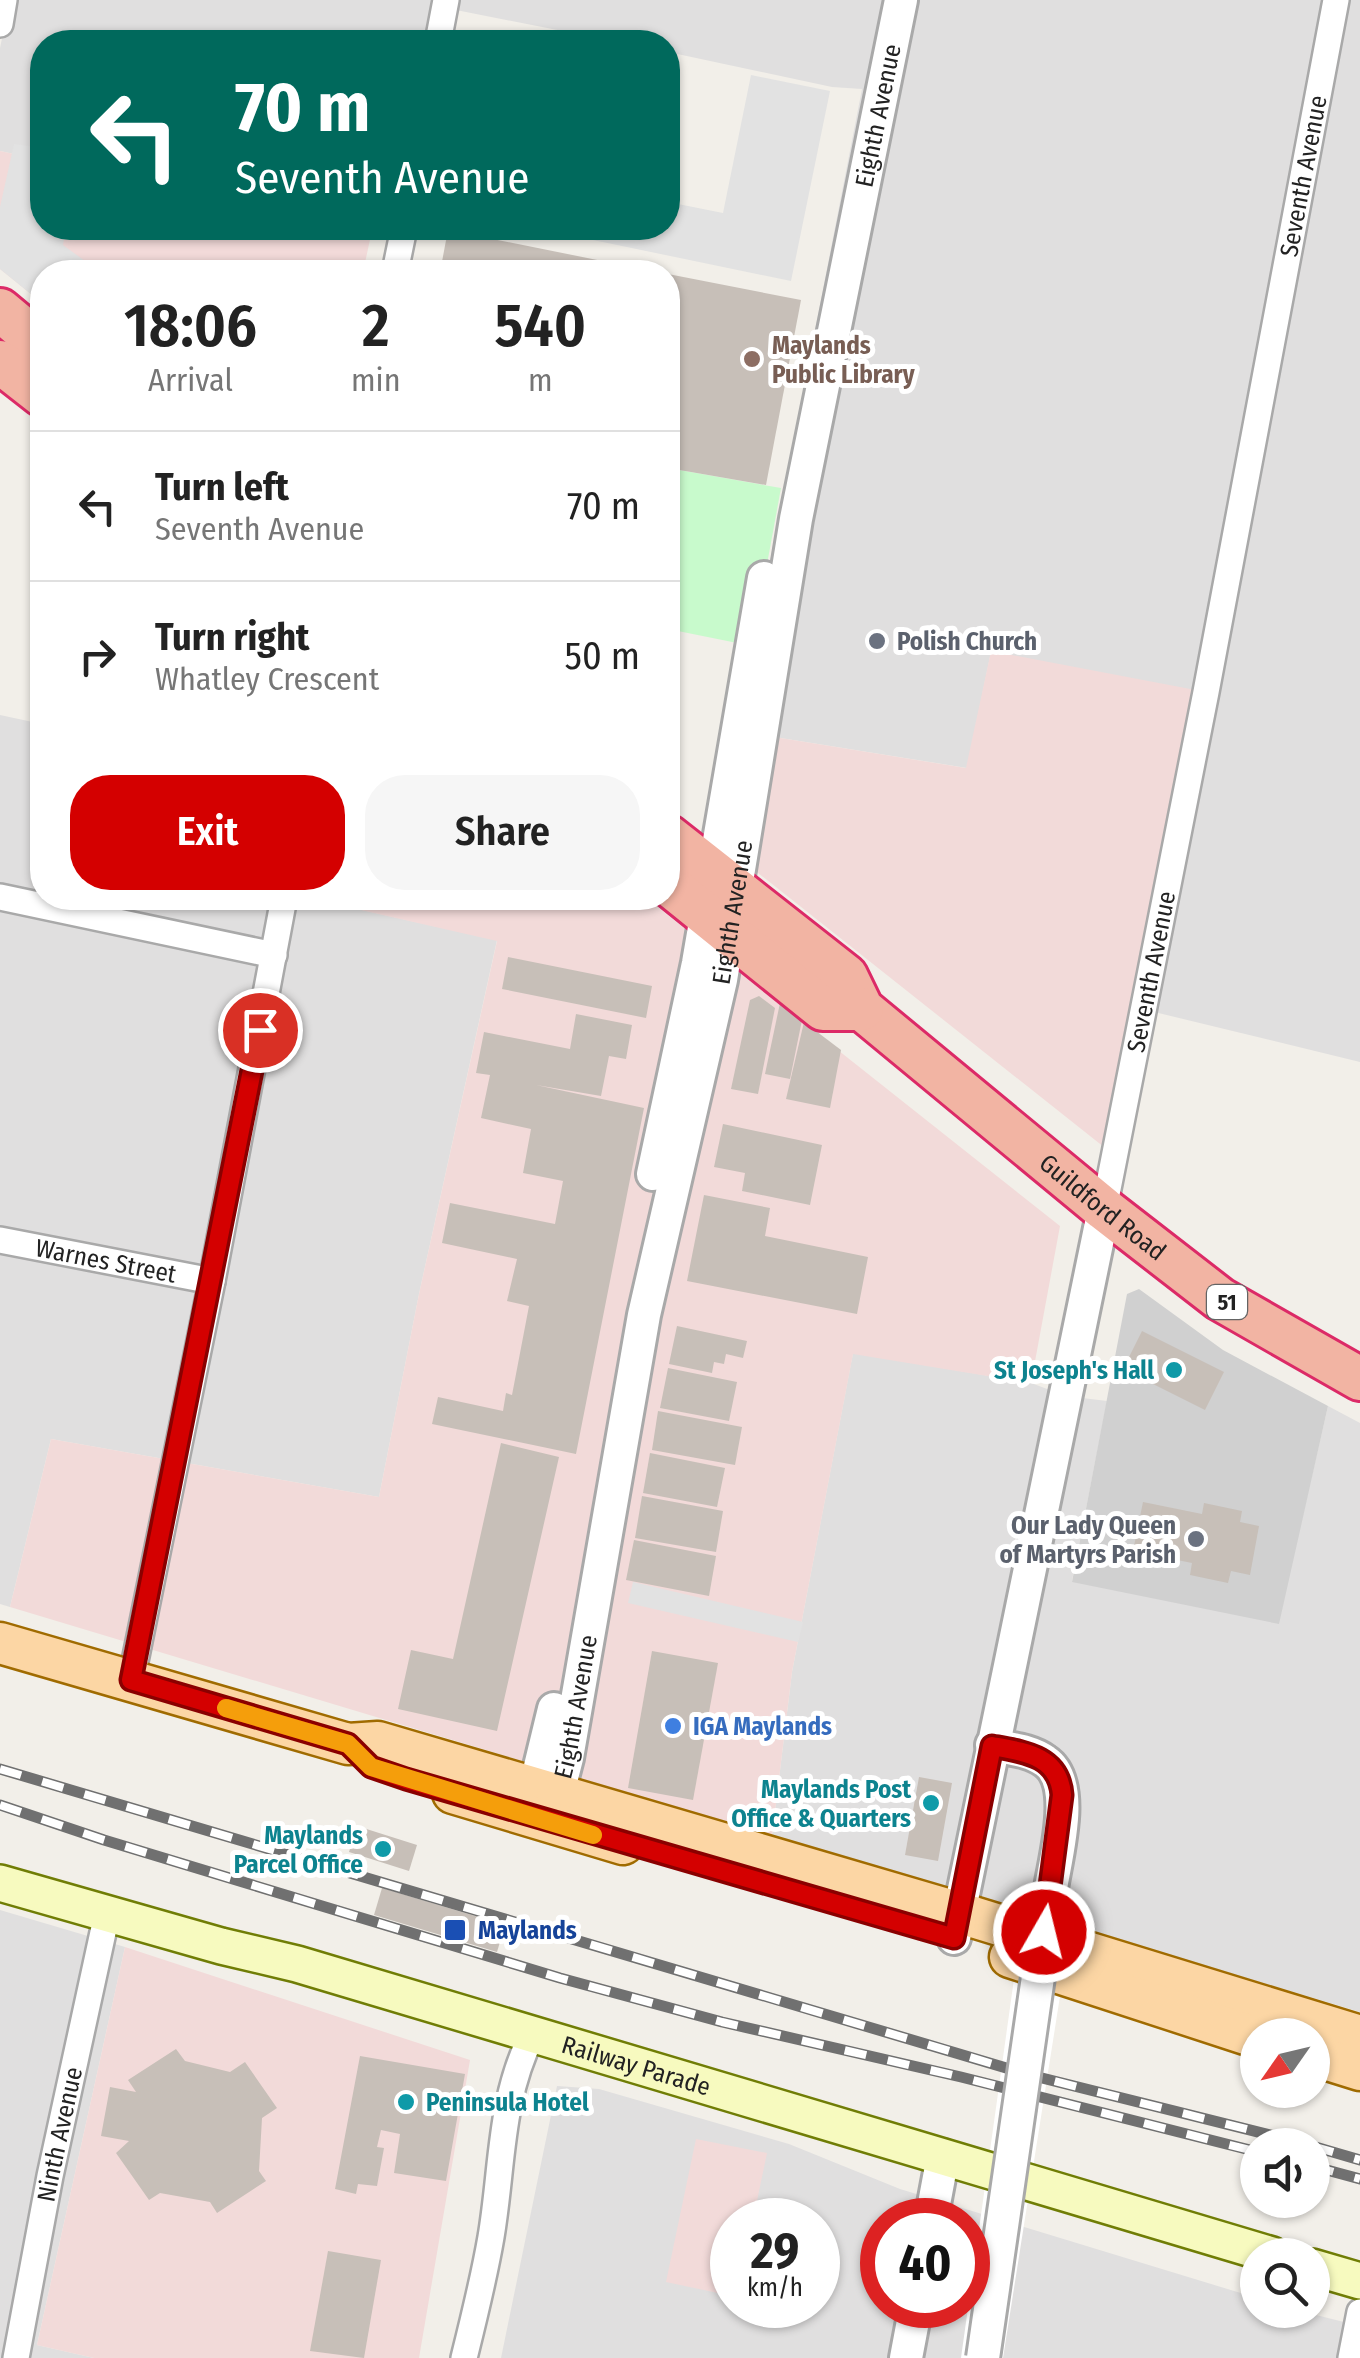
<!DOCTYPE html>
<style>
:root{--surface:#fff;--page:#f6f6f6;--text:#222;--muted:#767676;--line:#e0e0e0;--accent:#d40000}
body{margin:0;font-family:"Fira Sans Condensed",sans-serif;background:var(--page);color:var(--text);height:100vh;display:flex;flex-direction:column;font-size:38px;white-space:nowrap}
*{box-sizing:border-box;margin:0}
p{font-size:32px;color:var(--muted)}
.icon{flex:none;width:55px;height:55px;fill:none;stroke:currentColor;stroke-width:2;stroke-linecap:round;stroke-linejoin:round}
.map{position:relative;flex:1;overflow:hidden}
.sheet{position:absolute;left:30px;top:260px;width:650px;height:650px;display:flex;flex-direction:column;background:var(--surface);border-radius:40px;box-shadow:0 2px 8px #0004}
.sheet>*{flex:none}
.banner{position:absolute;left:30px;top:30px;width:650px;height:210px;border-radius:40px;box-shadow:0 2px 8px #0004;background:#00695c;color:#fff;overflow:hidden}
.needle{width:65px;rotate:236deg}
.fabs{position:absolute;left:1240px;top:2018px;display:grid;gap:20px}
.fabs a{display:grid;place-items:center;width:90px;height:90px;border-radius:50%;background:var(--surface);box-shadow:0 2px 8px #0004;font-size:50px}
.speed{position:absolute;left:710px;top:2198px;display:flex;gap:20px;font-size:50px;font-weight:700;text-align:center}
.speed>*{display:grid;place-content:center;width:130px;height:130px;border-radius:50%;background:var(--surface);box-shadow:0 2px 8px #0004;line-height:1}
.speed small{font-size:25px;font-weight:400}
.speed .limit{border:15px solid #d22;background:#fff;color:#111}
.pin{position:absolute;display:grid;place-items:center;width:85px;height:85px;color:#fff;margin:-42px;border:5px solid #fff;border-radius:50%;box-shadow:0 2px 10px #0007}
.me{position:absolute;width:110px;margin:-55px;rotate:8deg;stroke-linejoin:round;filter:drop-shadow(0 0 8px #0008)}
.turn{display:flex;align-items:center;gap:35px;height:210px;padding:0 40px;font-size:45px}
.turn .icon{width:130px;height:130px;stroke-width:2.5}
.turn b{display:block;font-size:70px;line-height:85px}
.eta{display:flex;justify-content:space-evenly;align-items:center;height:170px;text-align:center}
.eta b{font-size:60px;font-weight:600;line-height:70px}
.button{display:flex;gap:20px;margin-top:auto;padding:20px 40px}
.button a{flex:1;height:115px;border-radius:40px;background:var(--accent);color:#fff;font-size:40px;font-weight:600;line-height:115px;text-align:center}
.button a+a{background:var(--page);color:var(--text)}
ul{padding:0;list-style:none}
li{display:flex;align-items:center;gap:30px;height:150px;padding:0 40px;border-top:2px solid var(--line)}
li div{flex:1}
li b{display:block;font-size:38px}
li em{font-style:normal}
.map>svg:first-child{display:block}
</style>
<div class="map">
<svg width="1360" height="2358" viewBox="0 0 1360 2358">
<rect width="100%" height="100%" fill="#f2efe9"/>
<g fill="#e0dfdf" fill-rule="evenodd">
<polygon points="10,0 1360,0 1360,1062 1142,1009 991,652 967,768 737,731 862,89 832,87 668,52 668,42 618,42 456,10 451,42 42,42 42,160 0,151 0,48"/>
<polygon points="0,715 42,724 42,898 308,898 497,940 419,1294 379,1497 51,1439 10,1607 0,1604"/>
<polygon points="853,1353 1031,1383 1066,1396 1107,1401 1072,1581 1278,1623 1328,1406 1360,1423 1360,2012 772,1836 792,1672"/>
<polygon points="0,1910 125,1947 37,2345 94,2358 0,2358"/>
<path d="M557 2086 599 2089 789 2144 900 2189 1257 2298 1258 2310H1296L1360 2326V2358H501ZM732 2220H818V2305H732ZM882 2220H968V2305H882Z"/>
</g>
<g fill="#f2dad9">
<polygon points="0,151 42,160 42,228 339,228 371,235 363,272 42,272 42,303 0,269"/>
<polygon points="991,651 1206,692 1114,1155 714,838 737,731 966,768"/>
<polygon points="308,898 646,898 1060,1226 1031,1383 853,1354 792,1672 772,1836 10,1607 51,1439 379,1497 419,1294 497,941"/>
<polygon points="125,1947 470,2060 419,2358 94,2358 37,2345"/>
<polygon points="696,2139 767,2153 753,2220 732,2220 732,2296 666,2282"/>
</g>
<polygon fill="#d0d0d0" points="1139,1289 1223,1350 1328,1406 1279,1624 1072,1582 1127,1294"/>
<polygon fill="#c8facc" points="668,468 781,488 752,646 668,629"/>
<g fill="#e2e2e2">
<polygon points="751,75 830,91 791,281 535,228 668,228 668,202 723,213"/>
<polygon points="14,144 42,148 42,228 66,228 63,245 100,272 42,272 42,303 0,269 0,207"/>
<polygon points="633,1582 803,1622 798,1642 628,1603"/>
</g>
<polygon fill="#fff" points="1027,1886 1075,1901 1003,2358 961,2358"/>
<g fill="#c7bfb8">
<polygon points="448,230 652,271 652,272 440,272"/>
<polygon points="668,274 801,300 766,485 668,468"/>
<polygon points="508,957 652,986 646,1018 502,989"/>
<polygon points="759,996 775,1008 758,1094 731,1089 750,1000"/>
<polygon points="780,1003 802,1020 790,1079 765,1074"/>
<polygon points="576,1014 632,1025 626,1059 609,1056 601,1096 536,1085 644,1108 576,1454 432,1424 438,1397 503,1411 506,1393 512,1395 529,1306 507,1301 517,1259 442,1243 450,1203 555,1224 563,1181 523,1173 531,1129 481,1118 490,1075 476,1073 484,1032 570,1049"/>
<polygon points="804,1022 841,1050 830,1108 786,1099"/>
<polygon points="723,1124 822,1145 810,1205 742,1191 745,1173 714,1167"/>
<polygon points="704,1195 770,1208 765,1236 868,1257 857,1314 687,1281"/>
<polygon points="677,1326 747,1341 743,1358 726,1354 724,1364 714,1362 712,1373 669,1364"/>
<polygon points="1142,1331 1224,1372 1205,1410 1123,1369"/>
<polygon points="668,1368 737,1382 729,1421 660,1408"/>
<polygon points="658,1411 742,1427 735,1465 652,1450"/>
<polygon points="501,1443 559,1457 497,1731 398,1709 411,1650 453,1659"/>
<polygon points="650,1453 725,1468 717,1507 643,1493"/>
<polygon points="642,1496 723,1511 716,1552 635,1538"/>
<polygon points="1143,1502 1202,1514 1204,1503 1242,1511 1240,1522 1259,1526 1250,1575 1231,1571 1228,1583 1190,1575 1192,1563 1133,1551"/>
<polygon points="634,1540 716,1556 709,1596 626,1580"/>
<polygon points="652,1651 718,1663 693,1800 628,1788"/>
<polygon points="919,1777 952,1783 938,1861 905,1855"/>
<polygon points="357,1826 417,1845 409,1871 349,1852"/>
<polygon points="382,1888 505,1925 497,1952 374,1915"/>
<polygon points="176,2049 185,2061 230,2072 245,2062 277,2108 262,2118 259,2171 266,2181 217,2213 210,2202 160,2193 149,2200 116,2153 129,2141 101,2136 110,2087 136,2092 128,2080"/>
<polygon points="360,2056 465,2074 446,2181 394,2173 400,2134 381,2130 377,2147 384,2148 377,2186 358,2184 356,2194 335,2189"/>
<polygon points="328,2251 381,2260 364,2358 310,2351"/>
</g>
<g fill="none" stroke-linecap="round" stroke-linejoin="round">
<defs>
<g id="minor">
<polyline points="0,24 4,0"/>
<polyline points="438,42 446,0"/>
<polyline points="395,272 404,228"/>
<polyline points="0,897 274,955"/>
<path id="s1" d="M1104 1209 1206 692 1336 0"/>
<path id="s2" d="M0 1240 212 1281"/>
<polyline points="131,1681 212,1281 284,898"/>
<path id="s3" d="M16 2358 50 2176 107 1914"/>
<path d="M464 2358C474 2318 484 2278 491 2237 503 2166 499 2101 532 2035"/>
<polyline points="1351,2358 1360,2312"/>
</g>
<g id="tertiary">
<polyline points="653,1174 698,963 764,578"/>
<path d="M992 1745C1010 1749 1030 1750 1045 1761 1078 1783 1055 1859 1050 1894"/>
<polyline points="529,1812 554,1709"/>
<path id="s4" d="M552 1816 567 1758 644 1315 721 980 796 519 901 0"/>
<polyline points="954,1938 1104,1209"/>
<polyline points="931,2220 943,2156"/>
<polyline points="906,2358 916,2305"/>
</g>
<g id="secondary">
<path id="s5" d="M0 1883 221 1946 297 1964 1272 2255"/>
<polyline points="1312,2267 1360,2281"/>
</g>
<g id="primary">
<polyline points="0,1643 348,1744 378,1742 960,1913 1360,2036"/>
<polyline points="453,1793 623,1844"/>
<polyline points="1010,1957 1258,2038"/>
<polyline points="1312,2055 1360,2070"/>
</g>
<g id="trunk">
<polyline points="0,310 42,345"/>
<polyline points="0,362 42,395"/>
<path id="s6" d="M668 836 846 976 862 1009 1104 1209 1220 1299 1360 1379"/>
<polyline points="668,884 823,1009 862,1009"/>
</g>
</defs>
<use href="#minor" stroke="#a9a9a9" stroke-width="30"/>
<use href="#tertiary" stroke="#a9a9a9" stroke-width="38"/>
<use href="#secondary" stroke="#707d05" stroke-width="40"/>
<use href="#primary" stroke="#a06b00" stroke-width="45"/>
<use href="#trunk" stroke="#dc2a67" stroke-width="48"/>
<use href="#minor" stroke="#fff" stroke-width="25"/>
<use href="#tertiary" stroke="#fff" stroke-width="32"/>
<use href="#secondary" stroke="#f7fabf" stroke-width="35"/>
<use href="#primary" stroke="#fcd6a4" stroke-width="40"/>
<use href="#trunk" stroke="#f2b4a3" stroke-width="42"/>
<defs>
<g id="rail">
<polyline points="0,1769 1030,2075 1310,2145"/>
<polyline points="0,1805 104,1840 560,1978 722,2022 961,2077 1258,2152"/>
<polyline points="1312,2146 1360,2160"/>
<polyline points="1312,2166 1360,2179"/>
</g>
</defs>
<use href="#rail" stroke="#707070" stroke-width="11"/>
<use href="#rail" stroke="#fff" stroke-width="8" stroke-dasharray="22" stroke-linecap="butt"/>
<defs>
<polyline id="tertiary-bridge" points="983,2358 1050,1894"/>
</defs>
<use href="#tertiary-bridge" stroke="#a9a9a9" stroke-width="38" stroke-linecap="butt"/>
<use href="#tertiary-bridge" stroke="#fff" stroke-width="32"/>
</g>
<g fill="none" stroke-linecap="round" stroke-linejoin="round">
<defs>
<path id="route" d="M260 1030 131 1680 348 1744 371 1767 406 1779 954 1938 992 1746C1025 1752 1059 1756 1062 1795L1044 1932"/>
</defs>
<use href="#route" stroke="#8a0000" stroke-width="25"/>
<use href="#route" stroke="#d40000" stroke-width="18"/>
<polyline stroke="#f59e0b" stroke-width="18" points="226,1708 348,1744 371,1767 593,1835"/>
</g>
<circle fill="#8d6e63" stroke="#fff" stroke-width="4" cx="752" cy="359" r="10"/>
<g fill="#6b7280" stroke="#fff" stroke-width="4">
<circle cx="877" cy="641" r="10"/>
<circle cx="1196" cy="1539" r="10"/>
</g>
<g fill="#0f9aa8" stroke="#fff" stroke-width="4">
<circle cx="1174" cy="1370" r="10"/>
<circle cx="931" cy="1803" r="10"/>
<circle cx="383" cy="1849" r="10"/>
<circle cx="406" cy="2102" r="10"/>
</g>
<circle fill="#3f7fe0" stroke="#fff" stroke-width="4" cx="673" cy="1726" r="10"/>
<rect fill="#1a4fb4" stroke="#fff" stroke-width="4" x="443" y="1918" width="24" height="24" rx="5"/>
<g text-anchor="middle" stroke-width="10" stroke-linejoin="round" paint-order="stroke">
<rect fill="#fff" stroke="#646464" stroke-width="2.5" x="1207" y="1285" width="40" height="34" rx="8"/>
<g font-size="22" font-weight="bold" fill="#222">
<text x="1227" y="1310">51</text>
</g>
<g font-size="25" fill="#222" stroke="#fff">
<text dy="9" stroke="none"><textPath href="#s4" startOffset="1732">Eighth Avenue</textPath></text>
<text dy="9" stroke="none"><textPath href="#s1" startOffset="1052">Seventh Avenue</textPath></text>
<text dy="9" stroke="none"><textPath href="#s4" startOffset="922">Eighth Avenue</textPath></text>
<text dy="9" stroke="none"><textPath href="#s1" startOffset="242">Seventh Avenue</textPath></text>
<text dy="9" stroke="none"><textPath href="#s6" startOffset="575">Guildford Road</textPath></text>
<text dy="9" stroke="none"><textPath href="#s2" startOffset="108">Warnes Street</textPath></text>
<text dy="9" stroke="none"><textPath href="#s4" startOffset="112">Eighth Avenue</textPath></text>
<text dy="9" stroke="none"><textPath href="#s5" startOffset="662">Railway Parade</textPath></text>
<text dy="9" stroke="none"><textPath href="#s3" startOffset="228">Ninth Avenue</textPath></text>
</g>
<g font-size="25" font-weight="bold" fill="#785e54" stroke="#fff" text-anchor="start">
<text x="772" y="354">Maylands<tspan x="772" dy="29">Public Library</tspan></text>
</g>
<g font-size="25" font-weight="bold" fill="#5b616d" stroke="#fff" text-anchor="start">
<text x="897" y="650">Polish Church</text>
<text x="1176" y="1534" text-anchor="end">Our Lady Queen<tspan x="1176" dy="29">of Martyrs Parish</tspan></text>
</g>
<g font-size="25" font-weight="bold" fill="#0d838f" stroke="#fff" text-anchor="end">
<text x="1154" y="1379">St Joseph's Hall</text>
<text x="911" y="1798">Maylands Post<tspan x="911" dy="29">Office &amp; Quarters</tspan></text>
<text x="363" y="1844">Maylands<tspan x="363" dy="29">Parcel Office</tspan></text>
<text x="426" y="2111" text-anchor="start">Peninsula Hotel</text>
</g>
<g font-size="25" font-weight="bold" fill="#366cbe" stroke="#fff" text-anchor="start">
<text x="693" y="1735">IGA Maylands</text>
</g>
<g font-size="25" font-weight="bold" fill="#164399" stroke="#fff" text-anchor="start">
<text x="478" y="1939">Maylands</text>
</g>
</g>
</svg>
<div class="fabs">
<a><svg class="needle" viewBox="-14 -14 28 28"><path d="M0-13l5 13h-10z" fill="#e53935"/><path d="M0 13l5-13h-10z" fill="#767676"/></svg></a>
<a><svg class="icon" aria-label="sound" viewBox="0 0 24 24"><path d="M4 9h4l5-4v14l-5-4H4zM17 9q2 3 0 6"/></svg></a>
<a><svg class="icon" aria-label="search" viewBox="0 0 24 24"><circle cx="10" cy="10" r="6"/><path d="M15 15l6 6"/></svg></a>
</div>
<div class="speed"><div>29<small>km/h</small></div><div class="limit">40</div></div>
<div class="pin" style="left:260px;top:1030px;background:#d93025"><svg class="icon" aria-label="arrive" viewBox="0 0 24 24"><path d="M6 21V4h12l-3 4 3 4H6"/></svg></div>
<svg class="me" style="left:1044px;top:1932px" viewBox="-20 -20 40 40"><circle r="17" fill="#d40000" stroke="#fff" stroke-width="3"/><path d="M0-11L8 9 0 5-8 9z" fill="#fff"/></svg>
<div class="banner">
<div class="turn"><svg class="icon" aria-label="left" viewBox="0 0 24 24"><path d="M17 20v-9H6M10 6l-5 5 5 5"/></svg><div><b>70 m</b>Seventh Avenue</div></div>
</div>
<section class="sheet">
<div class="eta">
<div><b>18:06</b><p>Arrival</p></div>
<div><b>2</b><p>min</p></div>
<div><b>540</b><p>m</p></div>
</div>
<ul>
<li><svg class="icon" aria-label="left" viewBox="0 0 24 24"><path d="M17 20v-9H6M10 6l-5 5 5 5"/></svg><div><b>Turn left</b><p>Seventh Avenue</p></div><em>70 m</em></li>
<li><svg class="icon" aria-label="right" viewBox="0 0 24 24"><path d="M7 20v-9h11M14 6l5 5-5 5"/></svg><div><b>Turn right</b><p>Whatley Crescent</p></div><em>50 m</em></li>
</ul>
<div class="button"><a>Exit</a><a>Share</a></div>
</section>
</div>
